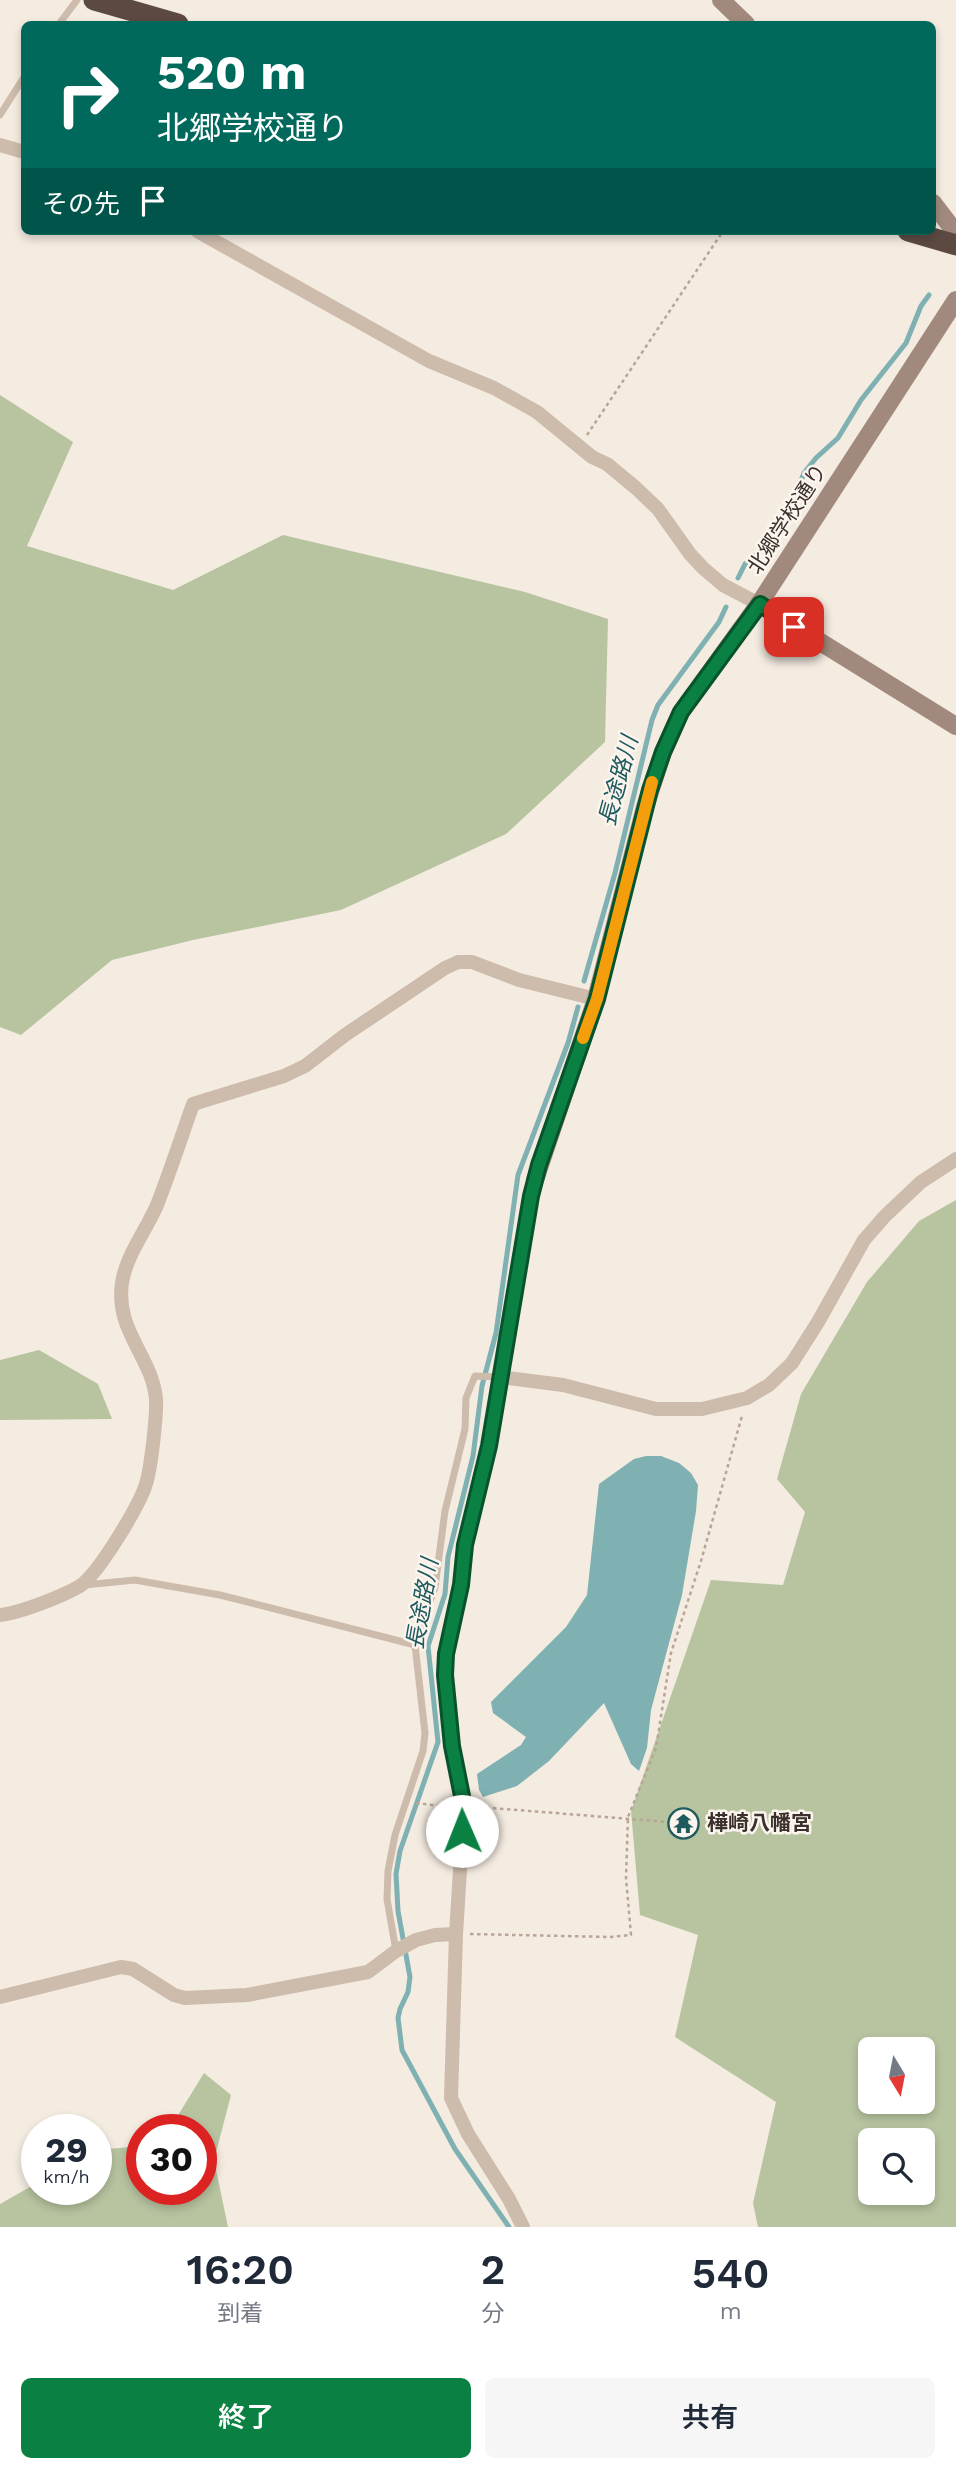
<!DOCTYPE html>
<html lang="ja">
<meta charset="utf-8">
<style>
:root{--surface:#fff;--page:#f6f6f7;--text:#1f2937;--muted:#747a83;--accent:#0b8043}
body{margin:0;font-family:"Work Sans","Noto Sans JP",sans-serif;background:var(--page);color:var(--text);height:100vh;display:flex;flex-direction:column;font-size:26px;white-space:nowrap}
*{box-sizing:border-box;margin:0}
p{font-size:23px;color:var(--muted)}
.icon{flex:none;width:38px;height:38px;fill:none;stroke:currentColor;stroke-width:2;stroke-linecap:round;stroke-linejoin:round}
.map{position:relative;height:2227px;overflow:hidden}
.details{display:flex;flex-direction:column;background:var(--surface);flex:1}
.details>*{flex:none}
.top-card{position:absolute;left:21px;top:21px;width:915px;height:214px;border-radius:10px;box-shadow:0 4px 10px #0003;background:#00695c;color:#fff;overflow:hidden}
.needle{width:46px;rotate:170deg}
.fabs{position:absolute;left:858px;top:2037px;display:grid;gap:14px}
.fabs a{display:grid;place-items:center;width:77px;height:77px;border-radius:10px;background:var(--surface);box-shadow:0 4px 10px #0003;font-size:35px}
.speed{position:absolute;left:21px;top:2114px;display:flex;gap:14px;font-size:35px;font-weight:700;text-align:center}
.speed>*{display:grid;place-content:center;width:91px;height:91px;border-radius:50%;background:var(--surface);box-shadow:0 4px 10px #0003;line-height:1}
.speed small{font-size:18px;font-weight:400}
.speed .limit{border:10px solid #d22;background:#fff;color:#111}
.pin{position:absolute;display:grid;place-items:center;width:60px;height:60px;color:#fff;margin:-30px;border-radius:14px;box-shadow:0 4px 10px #0006}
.me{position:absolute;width:77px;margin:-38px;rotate:359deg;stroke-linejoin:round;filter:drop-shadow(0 0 5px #0008)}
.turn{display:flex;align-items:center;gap:24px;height:147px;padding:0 21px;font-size:32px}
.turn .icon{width:91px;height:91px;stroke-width:2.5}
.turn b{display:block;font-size:49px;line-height:60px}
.then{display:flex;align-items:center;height:66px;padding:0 21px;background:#0003;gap:14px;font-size:26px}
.eta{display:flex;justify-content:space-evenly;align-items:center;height:119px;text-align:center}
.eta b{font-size:42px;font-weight:600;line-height:49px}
.primary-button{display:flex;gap:14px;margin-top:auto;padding:14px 21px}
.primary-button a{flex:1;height:80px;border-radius:10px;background:var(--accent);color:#fff;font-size:28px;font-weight:600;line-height:80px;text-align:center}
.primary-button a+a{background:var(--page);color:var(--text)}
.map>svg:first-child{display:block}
</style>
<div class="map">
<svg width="956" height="2227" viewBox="0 0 956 2227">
<rect width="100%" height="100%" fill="#f4ebe1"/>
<g fill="#b8c4a0" fill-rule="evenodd">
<polygon points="0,395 73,442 27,546 173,590 283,535 525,592 608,619 605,742 506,834 341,910 193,940 112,960 21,1035 0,1027"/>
<path d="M956 1200V2227H758L753 2203 776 2102 675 2037 698 1935 640 1915 631 1811 711 1580 783 1585 805 1512 777 1479 801 1394 867 1282 919 1221ZM870 2049H922V2102H870ZM870 2140H922V2193H870Z"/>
<polygon points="39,1350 98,1384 112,1419 0,1420 0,1360"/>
<polygon points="204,2073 231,2095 214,2160 228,2227 0,2227 0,2204 37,2183 37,2189 96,2189 96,2150 142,2146 142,2189 201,2189 201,2130 169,2130"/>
</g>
<polygon fill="#7fb0b2" points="646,1456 661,1456 679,1463 691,1473 698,1485 696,1511 682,1595 651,1710 647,1748 639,1771 631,1764 604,1703 549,1761 517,1786 483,1797 479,1790 477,1774 521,1745 526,1737 493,1713 491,1702 566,1627 587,1595 599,1484 634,1459"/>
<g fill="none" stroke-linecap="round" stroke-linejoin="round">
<g stroke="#7fb0b2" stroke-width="5">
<polyline points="738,578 745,564 770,543 782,530 804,473 816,458 838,438 861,400 906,343 921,306 929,295"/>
<polyline points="584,981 615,873 652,720 658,705 719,622 726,607"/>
<polyline points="509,2227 455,2149 402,2050 398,2018 400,2009 408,1992 410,1977 398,1911 396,1874 400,1851 438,1742 428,1646 445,1594 448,1557 473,1456 482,1386 496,1333 518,1175 568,1043 578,1007"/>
</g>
<g stroke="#b9a596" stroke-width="2.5" stroke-dasharray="3.5 3.5" stroke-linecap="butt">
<polyline points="587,435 723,231"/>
<polyline points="416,1803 448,1807"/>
<polyline points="479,1807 668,1822"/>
<polyline points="470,1934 610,1937 631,1935 626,1878 628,1817 656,1748 671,1653 701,1561 742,1416"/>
</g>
<g stroke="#cdbbac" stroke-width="7">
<polyline points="59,24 77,0"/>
<polyline points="0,115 24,77"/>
<polyline points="84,1585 135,1580 220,1595 415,1645"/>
<polyline points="396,1951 387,1899 388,1871 395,1835 423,1751 425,1733 415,1645 435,1587 445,1511 465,1429 466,1398 475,1376 500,1377"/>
</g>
<g stroke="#cdbbac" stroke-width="14">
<polyline points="0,145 24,152"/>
<polyline points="197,231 429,361 494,388 537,412 592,457 607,464 636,488 658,509 690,554 703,568 723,585 759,604"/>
<polyline points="500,1377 563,1385 656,1409 702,1409 747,1398 769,1385 792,1363 818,1322 864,1240 885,1216 921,1182 956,1159"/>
<path d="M0 1615C20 1613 63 1596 80 1586 99 1573 139 1506 146 1484 151 1468 157 1415 156 1399 152 1356 115 1331 122 1283 126 1255 146 1231 157 1205 170 1172 181 1138 193 1104L284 1076 305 1066 345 1035 445 968 458 962H472L519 980 596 999"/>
<polyline points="0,1997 121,1967 133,1969 174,1995 185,1998 247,1995 368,1972 396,1951 416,1940 435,1935 456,1934"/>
<polyline points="523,2227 509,2199 468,2134 451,2098 456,1934 464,1806 452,1746 445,1675 446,1654 461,1585 465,1545 489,1446 517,1273 535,1180"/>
</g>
<g stroke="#a18a7d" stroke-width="18">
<polyline points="721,0 746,24"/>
<polyline points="933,203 956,233"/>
<polyline points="956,300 759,604 956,726"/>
<polyline points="535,1180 596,999 645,807 663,752 681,712 759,604"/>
</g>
<g stroke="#5c4a42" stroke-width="21">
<polyline points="94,0 178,24"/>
<polyline points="908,231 956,245"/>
</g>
</g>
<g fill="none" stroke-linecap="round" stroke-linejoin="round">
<defs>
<polyline id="route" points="462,1831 464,1806 452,1746 445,1675 446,1654 461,1585 465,1545 489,1446 531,1196 539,1165 597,999 650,790 663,752 681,712 760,604 794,627"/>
</defs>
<use href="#route" stroke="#07532c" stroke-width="18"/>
<use href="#route" stroke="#0b8043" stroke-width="12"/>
<polyline stroke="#f59e0b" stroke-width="12" points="583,1038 597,999 652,782"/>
</g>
<defs>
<symbol id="temple-ring" viewBox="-11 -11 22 22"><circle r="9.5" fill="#fbf5ee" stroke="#1f5a5e" stroke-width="1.5"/><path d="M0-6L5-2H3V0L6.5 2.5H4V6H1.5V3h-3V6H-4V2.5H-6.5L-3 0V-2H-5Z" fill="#1f5a5e"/></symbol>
</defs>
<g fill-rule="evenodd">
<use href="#temple-ring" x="666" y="1806" width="35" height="35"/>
</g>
<g text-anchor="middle" stroke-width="5" stroke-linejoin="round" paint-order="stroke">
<g font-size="21" fill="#3b302b" stroke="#fbf5ee">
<text transform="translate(787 519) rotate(-57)" y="7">北郷学校通り</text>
</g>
<g font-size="21" font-weight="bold" fill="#3b302b" stroke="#fbf5ee" text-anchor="start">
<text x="707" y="1830">樺崎八幡宮</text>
</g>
<g font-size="23" font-style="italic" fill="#1f5a5e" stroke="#fbf5ee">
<text transform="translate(618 781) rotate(-75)" y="8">長途路川</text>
<text transform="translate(422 1604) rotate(-80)" y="8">長途路川</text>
</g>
</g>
</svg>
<div class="fabs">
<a><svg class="needle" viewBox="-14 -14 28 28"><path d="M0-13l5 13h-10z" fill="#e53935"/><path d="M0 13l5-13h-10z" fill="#747a83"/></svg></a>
<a><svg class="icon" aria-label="search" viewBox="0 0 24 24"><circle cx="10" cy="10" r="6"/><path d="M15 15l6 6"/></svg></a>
</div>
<div class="speed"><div>29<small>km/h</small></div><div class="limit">30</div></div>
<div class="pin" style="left:794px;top:627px;background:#d93025"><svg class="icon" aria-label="arrive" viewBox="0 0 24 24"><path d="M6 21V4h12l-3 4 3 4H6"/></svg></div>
<svg class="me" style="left:462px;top:1831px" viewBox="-20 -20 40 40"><circle r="19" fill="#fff"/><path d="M0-13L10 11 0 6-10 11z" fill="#0b8043"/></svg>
<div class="top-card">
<div class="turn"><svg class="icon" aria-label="right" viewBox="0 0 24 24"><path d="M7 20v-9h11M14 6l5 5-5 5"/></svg><div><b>520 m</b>北郷学校通り</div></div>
<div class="then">その先<svg class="icon" aria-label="arrive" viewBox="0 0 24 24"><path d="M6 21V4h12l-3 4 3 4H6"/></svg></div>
</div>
</div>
<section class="details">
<div class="eta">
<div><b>16:20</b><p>到着</p></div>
<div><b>2</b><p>分</p></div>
<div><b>540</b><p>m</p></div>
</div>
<div class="primary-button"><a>終了</a><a>共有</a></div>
</section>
